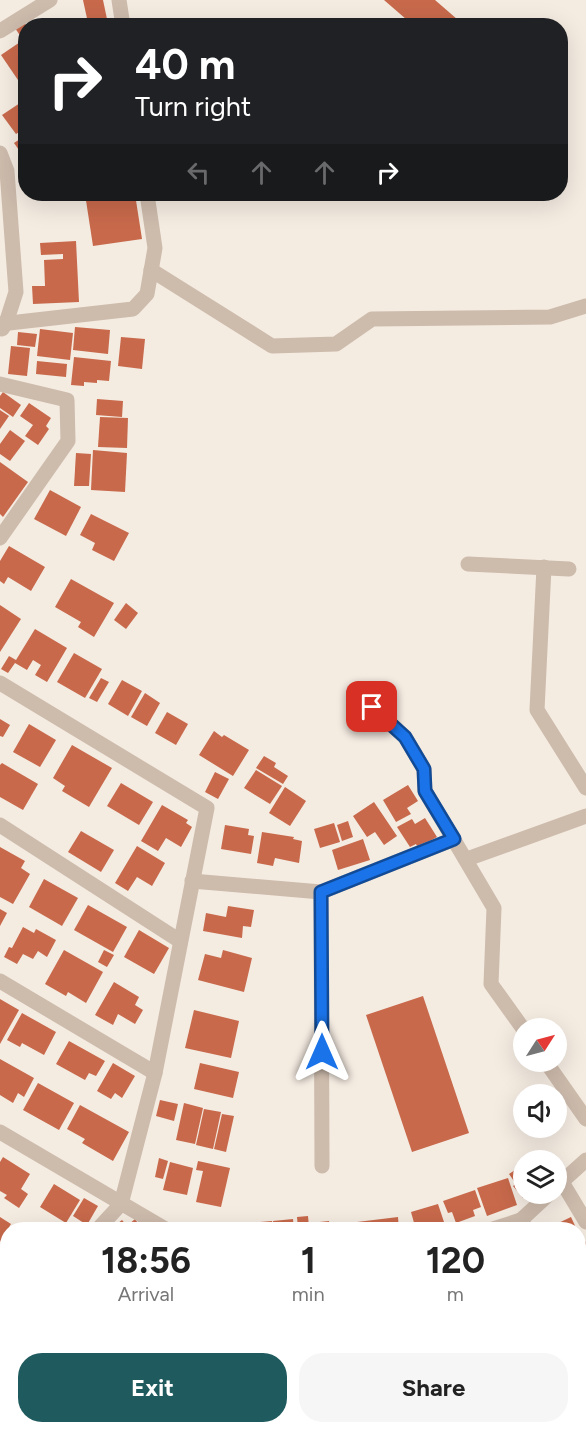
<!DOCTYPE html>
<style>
:root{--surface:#fff;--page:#f6f6f6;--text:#222;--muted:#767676;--accent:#1f5a5e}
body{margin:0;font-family:Figtree,sans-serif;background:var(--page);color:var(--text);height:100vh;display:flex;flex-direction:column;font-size:22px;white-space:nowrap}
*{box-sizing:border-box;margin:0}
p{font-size:20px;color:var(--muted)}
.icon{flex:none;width:33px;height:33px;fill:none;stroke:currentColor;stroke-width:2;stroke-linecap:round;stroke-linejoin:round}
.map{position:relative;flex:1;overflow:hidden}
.details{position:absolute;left:0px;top:1222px;width:586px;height:212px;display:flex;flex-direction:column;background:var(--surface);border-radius:24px 24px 0 0;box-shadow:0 6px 24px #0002}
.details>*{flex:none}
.guide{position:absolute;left:18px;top:18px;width:550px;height:183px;border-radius:24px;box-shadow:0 6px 24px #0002;background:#202124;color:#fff;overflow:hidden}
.needle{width:39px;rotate:54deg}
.buttons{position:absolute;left:513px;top:1018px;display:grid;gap:12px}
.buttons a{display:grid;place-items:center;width:54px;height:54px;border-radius:50%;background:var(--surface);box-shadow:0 6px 24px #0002;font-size:30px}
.pin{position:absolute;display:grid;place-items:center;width:51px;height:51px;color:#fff;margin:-26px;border-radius:12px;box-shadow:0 3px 9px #0006}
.me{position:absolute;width:66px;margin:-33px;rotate:0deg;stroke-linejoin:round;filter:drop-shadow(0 0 4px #0008)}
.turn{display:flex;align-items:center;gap:21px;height:126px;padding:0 18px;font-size:27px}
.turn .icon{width:78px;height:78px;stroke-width:2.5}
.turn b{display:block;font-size:42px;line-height:51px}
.lanes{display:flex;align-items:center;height:57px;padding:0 18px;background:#0003;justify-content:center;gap:30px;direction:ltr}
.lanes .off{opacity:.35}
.eta{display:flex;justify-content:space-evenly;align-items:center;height:102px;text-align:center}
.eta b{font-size:36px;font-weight:700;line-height:42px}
.action{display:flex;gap:12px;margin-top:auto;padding:12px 18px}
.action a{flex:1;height:69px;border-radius:24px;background:var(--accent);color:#fff;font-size:24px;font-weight:700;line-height:69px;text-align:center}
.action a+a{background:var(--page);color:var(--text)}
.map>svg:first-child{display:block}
</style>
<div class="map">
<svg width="586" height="1433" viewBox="0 0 586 1433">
<rect width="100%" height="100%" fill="#f4ebe1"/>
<g fill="#c8694b">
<polygon points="83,0 103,0 107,19 88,23"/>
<polygon points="384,0 435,0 465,26 414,26"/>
<polygon points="24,23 26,25 26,34 21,37 15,28"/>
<polygon points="26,38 26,79 20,83 1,55"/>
<polygon points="26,99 26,128 16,134 2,115"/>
<polygon points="26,135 26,160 14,143"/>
<polygon points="85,194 135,194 142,239 93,246"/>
<polygon points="76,241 79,302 33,304 32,286 45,286 44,260 63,259 63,254 41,255 40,243"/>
<polygon points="75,327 110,330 108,354 73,350"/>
<polygon points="40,329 73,333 70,360 37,356"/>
<polygon points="18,332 37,334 35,347 17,345"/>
<polygon points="121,337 145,339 142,369 118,366"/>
<polygon points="11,346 30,348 27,376 8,374"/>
<polygon points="74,357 111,361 109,381 97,380 97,383 84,382 84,386 71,385"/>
<polygon points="37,361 67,364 66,377 36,374"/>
<polygon points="3,392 21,405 13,417 0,408 0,396"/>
<polygon points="97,399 123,401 122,417 96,415"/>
<polygon points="29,403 51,418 46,426 49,429 38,445 25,436 33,425 20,416"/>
<polygon points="0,410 9,416 0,429"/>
<polygon points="100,417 128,418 127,448 98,447"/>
<polygon points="10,430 25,441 10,461 0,454 0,444"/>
<polygon points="93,450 127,453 125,492 91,490"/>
<polygon points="76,453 91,454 89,486 74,486"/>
<polygon points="0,462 28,482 3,517 0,514"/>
<polygon points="50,490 81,507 66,536 34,519"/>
<polygon points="91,514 129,533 114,561 92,550 95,543 80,535"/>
<polygon points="9,546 45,567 31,591 8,577 4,584 0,581 0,561"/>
<polygon points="71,579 114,603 94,637 78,627 81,622 55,607"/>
<polygon points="126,603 138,613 126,629 114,620"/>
<polygon points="0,605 21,619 0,652"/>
<polygon points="35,629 67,648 47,682 35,675 41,665 33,660 27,670 15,663 8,673 1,669 9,656 16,660"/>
<polygon points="74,653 102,669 85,698 57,682"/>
<polygon points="101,678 109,682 97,702 89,698"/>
<polygon points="122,680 142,691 128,716 108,704"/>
<polygon points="145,693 160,703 147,726 131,717"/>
<polygon points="167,712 188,724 176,745 155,733"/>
<polygon points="0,719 10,725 3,737 0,736"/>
<polygon points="29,724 56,740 40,767 13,752"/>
<polygon points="214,731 222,737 224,735 249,750 233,776 199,755"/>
<polygon points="72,745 112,768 89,807 62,791 65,786 53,778"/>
<polygon points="264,756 276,763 274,767 288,776 283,784 256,768"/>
<polygon points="2,763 38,784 23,810 0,797 0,765"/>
<polygon points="256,770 282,786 270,804 244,788"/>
<polygon points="215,772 229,779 218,799 205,792"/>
<polygon points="121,783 153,802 139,825 107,806"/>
<polygon points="408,785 418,801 407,808 411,814 396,822 383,800"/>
<polygon points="285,787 306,801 290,826 269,813"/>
<polygon points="374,802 397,836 384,845 375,832 367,837 353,816"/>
<polygon points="162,805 188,820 186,823 192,827 181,847 166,838 158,851 141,841"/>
<polygon points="425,818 437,837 418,848 416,844 410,847 397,827 412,819 415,824"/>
<polygon points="348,821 353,837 342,841 337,825"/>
<polygon points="334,823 340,842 320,848 314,829"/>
<polygon points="225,825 249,829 248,835 254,836 251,854 221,849"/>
<polygon points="81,831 114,850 101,872 68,852"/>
<polygon points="262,832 294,837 293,839 302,841 299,863 275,858 273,866 257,863"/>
<polygon points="363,839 370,860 338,870 332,850"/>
<polygon points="137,846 165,863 152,886 137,877 128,891 115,883"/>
<polygon points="0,847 25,861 21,868 30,874 13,904 0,897"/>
<polygon points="44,879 78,898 62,926 29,907"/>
<polygon points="88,905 127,927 113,952 74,930"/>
<polygon points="228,906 254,910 251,927 243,926 242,938 203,931 206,913 226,917"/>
<polygon points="0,909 7,913 0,926"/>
<polygon points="23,927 34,933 36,929 56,940 47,957 38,951 33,959 23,954 17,964 4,957 9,947 12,948"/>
<polygon points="139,930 169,948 154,974 124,957"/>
<polygon points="64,950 103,972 86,1003 68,992 66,996 45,984"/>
<polygon points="104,950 114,955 107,967 98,962"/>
<polygon points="223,950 252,958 244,992 198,980 205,954 221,958"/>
<polygon points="114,982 139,997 135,1005 143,1010 135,1024 118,1014 113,1025 95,1015"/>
<polygon points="423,996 469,1133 412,1152 366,1015"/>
<polygon points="0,999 19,1010 0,1044"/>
<polygon points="194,1010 239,1021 231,1058 185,1048"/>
<polygon points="22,1013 56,1032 44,1055 22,1043 20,1047 7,1040"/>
<polygon points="69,1041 105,1061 96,1076 89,1073 85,1080 56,1064"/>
<polygon points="0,1059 34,1078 24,1097 18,1093 13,1103 0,1095"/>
<polygon points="113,1063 135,1076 122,1098 115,1093 111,1099 97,1091"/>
<polygon points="200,1063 239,1072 233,1098 194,1089"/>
<polygon points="38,1083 74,1103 59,1130 23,1110"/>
<polygon points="160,1100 178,1104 174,1121 156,1116"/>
<polygon points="184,1103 203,1108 195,1144 176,1140"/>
<polygon points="80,1105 129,1132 113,1161 82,1143 85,1139 67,1129"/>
<polygon points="204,1109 221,1112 213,1149 196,1145"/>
<polygon points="222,1114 234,1116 226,1152 214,1149"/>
<polygon points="3,1157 30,1174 21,1189 28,1194 19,1208 4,1198 7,1195 0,1191 0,1162"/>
<polygon points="159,1158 168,1161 163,1179 155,1177"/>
<polygon points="198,1161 230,1168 221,1207 196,1202 203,1171 196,1170"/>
<polygon points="170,1162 193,1168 187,1195 163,1190"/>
<polygon points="524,1164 524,1194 528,1194 523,1198 513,1186 516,1184 509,1174"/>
<polygon points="508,1178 517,1205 487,1216 477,1188"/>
<polygon points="54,1184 80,1200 66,1223 40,1207"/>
<polygon points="475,1190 481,1207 473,1210 475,1216 456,1223 452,1212 448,1213 443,1201"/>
<polygon points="84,1198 98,1206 87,1225 73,1216"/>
<polygon points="438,1204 445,1225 427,1230 416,1230 411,1212"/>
<polygon points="308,1216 309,1227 298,1228 297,1217"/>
<polygon points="0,1217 11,1224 0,1242"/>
<polygon points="398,1217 399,1230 358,1230 357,1222"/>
<polygon points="571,1217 577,1230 552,1230 550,1227"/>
<polygon points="135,1219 143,1230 109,1230 122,1220 127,1226"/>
<polygon points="293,1219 294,1230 274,1230 273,1221"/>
<polygon points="272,1221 273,1230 260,1230 260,1222"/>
<polygon points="329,1221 330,1230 311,1230 310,1223"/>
<polygon points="247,1224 257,1224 257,1230 248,1230"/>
<polygon points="581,1232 586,1243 586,1256 579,1259 579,1233"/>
<polygon points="579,1263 586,1265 586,1287 579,1285"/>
<polygon points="0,1418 1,1418 5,1433 0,1433"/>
<polygon points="95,1426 111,1426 104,1433 100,1433"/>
<polygon points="118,1426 149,1426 142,1433 123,1433"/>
<polygon points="151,1426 165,1426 168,1431 166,1433 143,1433"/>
<polygon points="400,1426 416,1426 420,1433 395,1433 394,1431"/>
<polygon points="420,1426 454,1426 445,1433 425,1433"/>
</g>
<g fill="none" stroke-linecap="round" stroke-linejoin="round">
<g stroke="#cdbbac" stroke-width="15">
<polyline points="119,0 123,26"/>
<polyline points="0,31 50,0"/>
<polyline points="0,153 7,171 16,292 6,323 2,329"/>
<polyline points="151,270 272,346 336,344 372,319 550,317 586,306"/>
<polyline points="0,324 133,309 147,294 155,248 147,194"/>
<polyline points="0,384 67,400 68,441 0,538"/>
<polyline points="468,564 569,569"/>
<polyline points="544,567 537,710 586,788"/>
<polyline points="0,683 207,808 155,1073 121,1204 97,1230"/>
<polyline points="372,707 405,737 424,769 425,791 494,908 491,984 524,1030"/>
<polyline points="0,825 180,941"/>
<polyline points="467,859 586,816"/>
<polyline points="192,881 321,892 454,839"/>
<polyline points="321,892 322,1166"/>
<polyline points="0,981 155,1073"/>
<polyline points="546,1062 586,1119"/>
<polyline points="0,1132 167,1230"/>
<polyline points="562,1182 586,1222"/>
<polyline points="556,1187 586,1160"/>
<polyline points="521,1220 549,1194"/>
<polyline points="490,1230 521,1220 527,1230"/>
<polyline points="0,1306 8,1300"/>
<polyline points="0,1348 8,1376"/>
<polyline points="21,1426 23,1433"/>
<polyline points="37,1433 45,1426"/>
<polyline points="261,1433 270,1426"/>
</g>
<g stroke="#5c4a42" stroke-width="18">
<polyline points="579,1421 586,1416"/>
<polyline points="565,1433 573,1426"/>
</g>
</g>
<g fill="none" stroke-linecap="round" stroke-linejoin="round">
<defs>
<polyline id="route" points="322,1052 321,892 454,839 425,791 424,769 405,737 372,707"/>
</defs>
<use href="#route" stroke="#114b97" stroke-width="15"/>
<use href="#route" stroke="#1a73e8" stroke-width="10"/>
</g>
</svg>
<div class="buttons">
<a><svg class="needle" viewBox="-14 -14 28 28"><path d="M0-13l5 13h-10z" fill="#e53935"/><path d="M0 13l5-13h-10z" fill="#767676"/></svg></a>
<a><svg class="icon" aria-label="sound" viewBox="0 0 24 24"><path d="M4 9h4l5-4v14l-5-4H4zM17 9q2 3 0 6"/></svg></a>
<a><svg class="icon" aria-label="layers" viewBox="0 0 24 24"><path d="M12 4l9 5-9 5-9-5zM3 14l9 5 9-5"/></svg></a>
</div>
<div class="pin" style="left:372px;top:707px;background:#d93025"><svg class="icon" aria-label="arrive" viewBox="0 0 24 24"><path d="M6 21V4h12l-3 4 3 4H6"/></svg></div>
<svg class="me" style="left:322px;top:1052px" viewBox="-20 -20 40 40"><path d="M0-17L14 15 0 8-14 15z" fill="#1a73e8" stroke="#fff" stroke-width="4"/></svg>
<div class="guide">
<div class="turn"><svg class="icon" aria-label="right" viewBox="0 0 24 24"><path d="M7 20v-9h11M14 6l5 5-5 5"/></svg><div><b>40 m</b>Turn right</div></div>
<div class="lanes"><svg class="icon off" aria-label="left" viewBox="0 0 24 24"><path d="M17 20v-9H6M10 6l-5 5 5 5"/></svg><svg class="icon off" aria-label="ahead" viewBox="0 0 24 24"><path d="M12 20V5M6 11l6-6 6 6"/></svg><svg class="icon off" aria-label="ahead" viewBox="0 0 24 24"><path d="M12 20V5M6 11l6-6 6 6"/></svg><svg class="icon" aria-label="right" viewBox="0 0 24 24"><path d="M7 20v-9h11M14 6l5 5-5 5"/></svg></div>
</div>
<section class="details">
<div class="eta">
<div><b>18:56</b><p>Arrival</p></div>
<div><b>1</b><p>min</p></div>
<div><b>120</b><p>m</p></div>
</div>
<div class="action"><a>Exit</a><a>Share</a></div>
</section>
</div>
